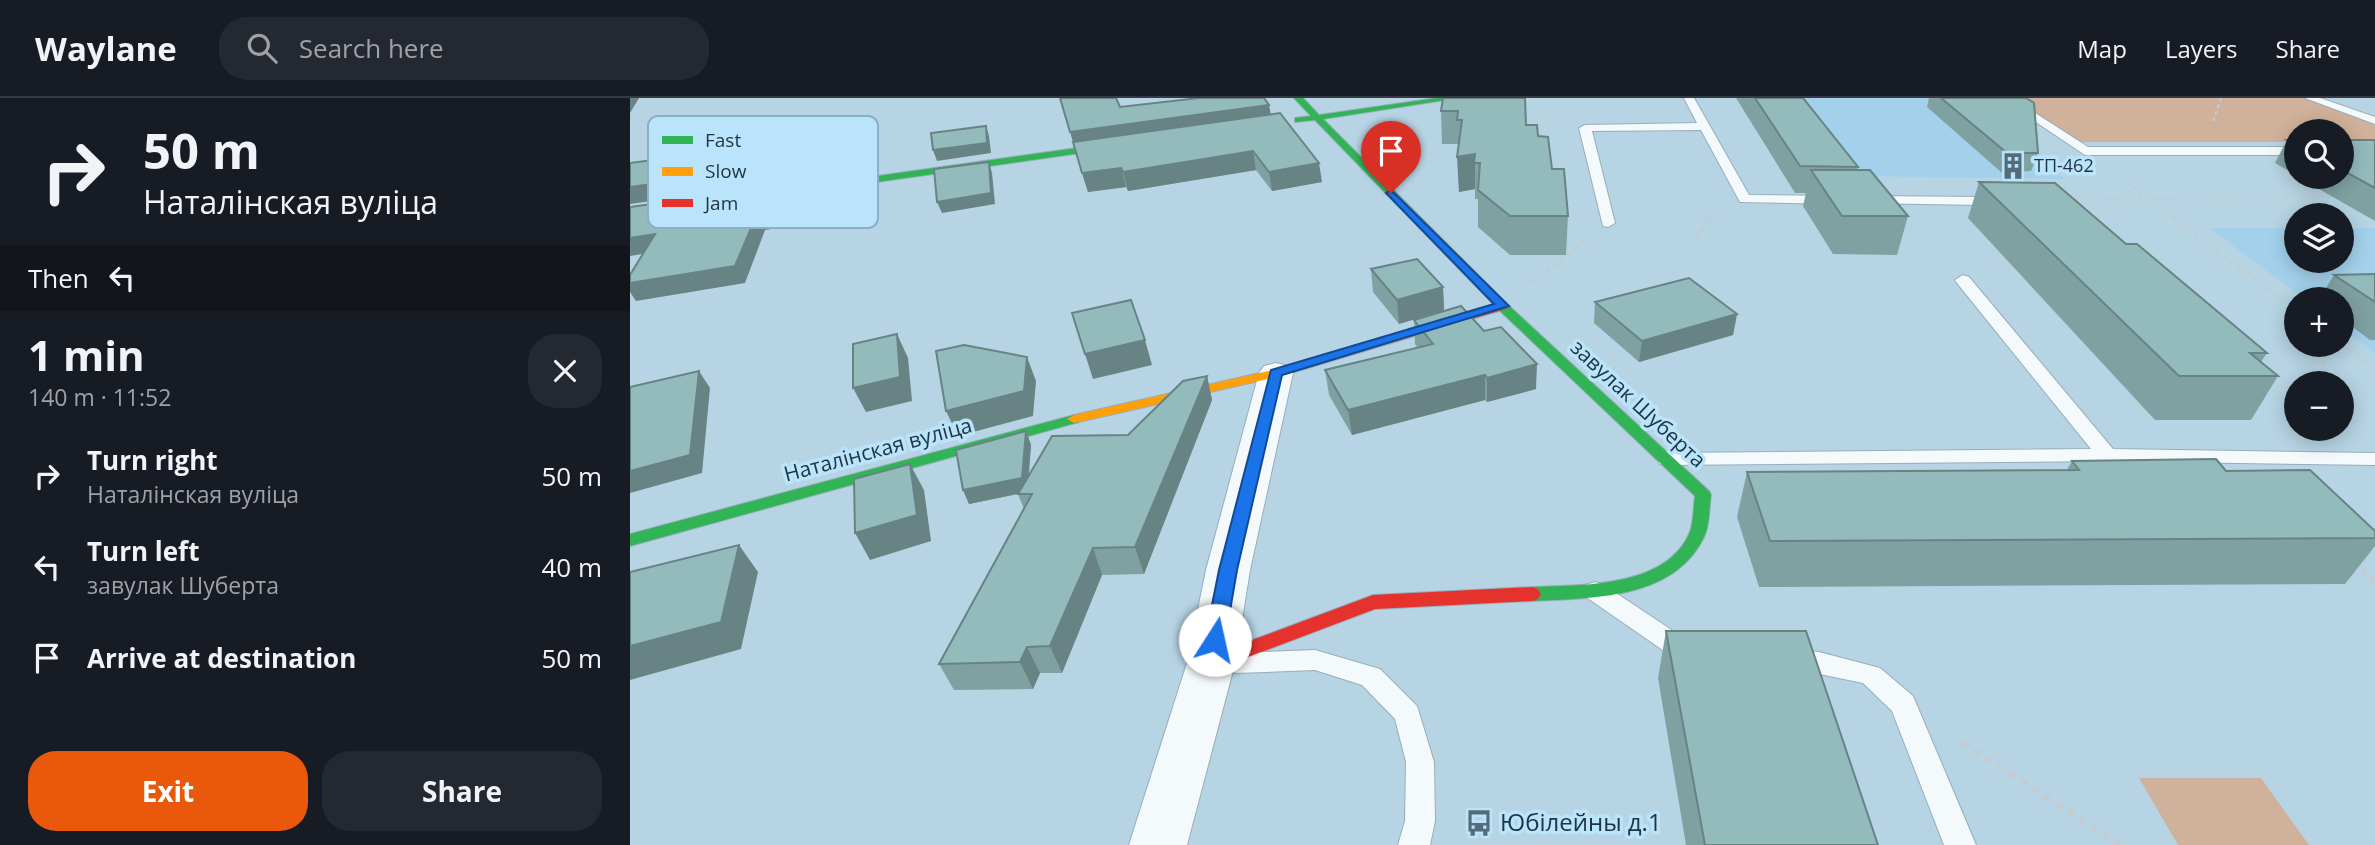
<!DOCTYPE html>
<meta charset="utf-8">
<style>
:root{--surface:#171b24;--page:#242831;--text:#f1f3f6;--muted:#9ea1a6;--line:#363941;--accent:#ea580c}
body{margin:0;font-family:"Open Sans",sans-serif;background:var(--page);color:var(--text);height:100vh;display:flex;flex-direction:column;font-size:26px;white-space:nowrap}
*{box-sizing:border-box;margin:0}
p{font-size:23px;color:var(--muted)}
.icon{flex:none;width:38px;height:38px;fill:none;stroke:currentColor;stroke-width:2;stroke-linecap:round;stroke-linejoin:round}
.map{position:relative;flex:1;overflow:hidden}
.panel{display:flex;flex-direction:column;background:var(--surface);width:630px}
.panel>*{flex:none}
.banner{background:#171b24;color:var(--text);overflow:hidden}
.buttons{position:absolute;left:1654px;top:21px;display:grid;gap:14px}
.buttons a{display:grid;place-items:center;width:70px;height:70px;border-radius:50%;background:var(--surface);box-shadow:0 4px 18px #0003;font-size:35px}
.pin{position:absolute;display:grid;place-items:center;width:60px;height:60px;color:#fff;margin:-72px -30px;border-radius:50% 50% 50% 0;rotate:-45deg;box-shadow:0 0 7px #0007}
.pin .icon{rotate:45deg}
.me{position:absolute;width:77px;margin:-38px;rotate:10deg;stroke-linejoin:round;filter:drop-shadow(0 0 5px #0008)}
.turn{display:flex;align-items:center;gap:24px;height:147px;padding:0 28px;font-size:32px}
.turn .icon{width:91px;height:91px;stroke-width:2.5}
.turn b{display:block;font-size:49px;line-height:60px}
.then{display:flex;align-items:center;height:66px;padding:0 28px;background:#0003;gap:14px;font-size:26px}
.round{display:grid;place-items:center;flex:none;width:74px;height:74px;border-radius:28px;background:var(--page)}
.summary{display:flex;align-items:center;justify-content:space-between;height:119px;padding:0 28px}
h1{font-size:42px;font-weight:700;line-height:52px}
.button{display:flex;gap:14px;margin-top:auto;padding:14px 28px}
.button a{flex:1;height:80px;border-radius:28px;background:var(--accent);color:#fff;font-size:28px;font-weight:700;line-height:80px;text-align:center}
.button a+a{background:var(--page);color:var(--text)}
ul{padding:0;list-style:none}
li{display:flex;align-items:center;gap:21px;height:91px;padding:0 28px}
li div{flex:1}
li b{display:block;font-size:26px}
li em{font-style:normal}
header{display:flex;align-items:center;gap:42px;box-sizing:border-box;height:98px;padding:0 35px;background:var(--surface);border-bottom:2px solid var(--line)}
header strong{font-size:33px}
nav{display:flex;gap:38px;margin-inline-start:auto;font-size:24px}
.search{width:490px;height:63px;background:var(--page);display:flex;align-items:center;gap:18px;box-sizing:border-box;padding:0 24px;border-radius:28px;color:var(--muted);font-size:26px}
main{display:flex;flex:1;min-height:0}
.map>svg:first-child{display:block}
</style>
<header>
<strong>Waylane</strong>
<div class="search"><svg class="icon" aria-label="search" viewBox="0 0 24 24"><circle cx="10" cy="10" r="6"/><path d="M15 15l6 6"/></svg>Search here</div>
<nav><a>Map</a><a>Layers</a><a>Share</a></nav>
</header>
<main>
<section class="panel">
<div class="banner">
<div class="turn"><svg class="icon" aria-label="right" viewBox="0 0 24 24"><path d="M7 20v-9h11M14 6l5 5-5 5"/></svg><div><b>50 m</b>Наталінская вуліца</div></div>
<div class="then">Then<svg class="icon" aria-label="left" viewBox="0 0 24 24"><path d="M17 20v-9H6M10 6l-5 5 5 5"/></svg></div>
</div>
<div class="summary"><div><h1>1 min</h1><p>140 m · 11:52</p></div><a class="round"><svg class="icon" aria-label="close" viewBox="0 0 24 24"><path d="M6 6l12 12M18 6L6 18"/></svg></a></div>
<ul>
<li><svg class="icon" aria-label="right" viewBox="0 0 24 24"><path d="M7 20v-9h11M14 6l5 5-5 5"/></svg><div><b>Turn right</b><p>Наталінская вуліца</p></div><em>50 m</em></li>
<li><svg class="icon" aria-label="left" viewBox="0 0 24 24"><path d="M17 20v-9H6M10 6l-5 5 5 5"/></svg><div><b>Turn left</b><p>завулак Шуберта</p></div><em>40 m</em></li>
<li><svg class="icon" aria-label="arrive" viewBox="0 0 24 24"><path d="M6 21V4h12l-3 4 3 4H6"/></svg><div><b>Arrive at destination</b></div><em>50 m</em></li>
</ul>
<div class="button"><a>Exit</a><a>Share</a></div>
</section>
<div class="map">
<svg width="1745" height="747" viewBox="0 0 1745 747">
<rect width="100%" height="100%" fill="#b7d4e4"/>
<g fill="#a3d1eb">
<polygon points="1159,0 1334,0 1434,81 1218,78"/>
<polygon points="1580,130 1666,130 1666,163 1712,163 1712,130 1745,130 1745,255 1712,230 1712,201 1674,201"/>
</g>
<g fill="#d0b19b">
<polygon points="1383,0 1682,0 1745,22 1745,45 1712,44 1712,33 1666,33 1666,44 1448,44"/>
<polygon points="1509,680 1631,680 1679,747 1548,747"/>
</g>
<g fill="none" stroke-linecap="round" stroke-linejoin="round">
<defs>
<g id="lane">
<polygon points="1054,0 1064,0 1119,97 1204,98 1211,102 1204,106 1110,104 1071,32 962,33 985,125 978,129 973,128 949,30 955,27 1067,25"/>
<polygon points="1370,0 1382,0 1458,49 1666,49 1666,57 1455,57"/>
<polygon points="1675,0 1690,0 1745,19 1745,26"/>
<polygon points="1236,98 1352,99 1359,103 1352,107 1231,105 1231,99"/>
<polygon points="1333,177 1339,179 1483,351 1745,355 1745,367 1477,363 1037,367 1030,366 1027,361 1030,356 1037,355 1461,351 1327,185 1325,182"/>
<polygon points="965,484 974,487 1055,541 1067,544 1071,551 1067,558 1058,561 1040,557 956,499 953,493 956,487"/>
<polygon points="1160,551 1189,554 1250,570 1283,598 1346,747 1314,747 1262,613 1233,585 1151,568 1147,561 1151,554"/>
<polygon points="685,552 750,571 787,608 804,664 805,723 800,747 768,747 775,723 776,664 765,621 732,587 685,572 606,575 597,572 593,565 597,558 606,555"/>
</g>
<polygon id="street" points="646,265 658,268 663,275 620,472 605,565 557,747 499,747 557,565 576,472 629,275 634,268"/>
<g id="fast">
<path d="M664 0H673L689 17 807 0H828L693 21 876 205 1079 393 1081 397C1079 411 1080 427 1074 439 1044 502 961 500 902 503L896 501 893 496 896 491 902 489C951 487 1035 490 1059 436 1064 425 1063 410 1065 398L868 211 685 22 665 24V20L681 18Z"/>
<polygon points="497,43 502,46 500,48 148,98 143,95 148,92"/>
<polygon points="444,317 449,318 451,321 449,324 0,448 0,436"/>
</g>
<polygon id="slow" points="783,230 788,231 788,237 651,278 444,325 437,321 444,317 643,272"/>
<g id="jam">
<polygon points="872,204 878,208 876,211 783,238 777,234 778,231"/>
<polygon points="902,489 908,491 911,496 908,501 902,503 745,511 581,573 574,570 571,565 574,560 743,497"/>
</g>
</defs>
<use href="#lane" stroke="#97aeba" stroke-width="2"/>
<use href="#street" stroke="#97aeba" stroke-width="2"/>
<use href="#fast" stroke="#97aeba" stroke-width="2"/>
<use href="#slow" stroke="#97aeba" stroke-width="2"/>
<use href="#jam" stroke="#97aeba" stroke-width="2"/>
<g stroke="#c3ccd0" stroke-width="2.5" stroke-dasharray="3.5 3.5" stroke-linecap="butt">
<polyline points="892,15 925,23"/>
<polyline points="1583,23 1591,0"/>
<polyline points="1498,85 1545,121"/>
<polyline points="1438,101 1706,99"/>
<polyline points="1459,120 1513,101"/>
<polyline points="1080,121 1088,115"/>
</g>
<g stroke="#c3ccd0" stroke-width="3.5" stroke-dasharray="4.5 4.5" stroke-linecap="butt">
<polyline points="1543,119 1666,212"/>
<polyline points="1066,141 1081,119"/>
<polyline points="1363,170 1381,163"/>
<polyline points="902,185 955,143"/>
<polyline points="1712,246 1745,272"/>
<polyline points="1692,277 1696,247"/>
</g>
<g stroke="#c3ccd0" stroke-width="4.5" stroke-dasharray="5 5" stroke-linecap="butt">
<polyline points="1691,285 1692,276"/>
<polyline points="1726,464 1743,482"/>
</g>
<g stroke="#c3ccd0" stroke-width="6" stroke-dasharray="7 7" stroke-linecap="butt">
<polyline points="1741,480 1745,484"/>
<polyline points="1332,645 1490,747"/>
</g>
<use href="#lane" fill="#f4f9fb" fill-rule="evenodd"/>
<use href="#street" fill="#f4f9fb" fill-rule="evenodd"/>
<use href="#fast" fill="#30b455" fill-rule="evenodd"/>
<use href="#slow" fill="#ff9f0a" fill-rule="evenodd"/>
<use href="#jam" fill="#e5322d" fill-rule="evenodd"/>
</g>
<g fill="#7fa1a2">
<polygon points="813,0 896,27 908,38 922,71 938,118 936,157 880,157 848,129 848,101 845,101 845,91 829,94 828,46 812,46 811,13"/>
<polygon points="1106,0 1173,0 1228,69 1227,72 1278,118 1267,157 1203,156 1173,108 1176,95 1165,95"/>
<polygon points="1299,0 1396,0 1408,55 1401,73 1371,74 1297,9"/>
<polygon points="650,15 692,84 642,93 626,72 498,93 496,89 458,94 443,44"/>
<polygon points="1657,42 1666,42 1666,77 1645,65"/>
<polygon points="1712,42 1745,42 1745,123 1668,79 1712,79"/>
<polygon points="1349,84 1496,146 1637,255 1631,264 1648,278 1621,322 1525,322 1338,120"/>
<polygon points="741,171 813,189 814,212 769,226 743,194"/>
<polygon points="1745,176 1745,242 1740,242 1712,221 1712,201 1689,201 1704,177"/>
<polygon points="965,204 1107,216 1103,237 1009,264 964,225"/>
<polygon points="784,222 906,291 857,304 855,302 722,337 699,297 695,272 788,250 785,246"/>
<polygon points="577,278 582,302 514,476 472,477 432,575 410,575 403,591 324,592 309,566 394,411 388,396 339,406 333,392 396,333 401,347 399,377 498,337"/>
<polygon points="1442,363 1596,373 1745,433 1745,448 1715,486 1129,489 1107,419 1117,374 1437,372"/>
<polygon points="1036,533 1248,747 1056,747 1028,580"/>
</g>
<g fill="#688384">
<polygon points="0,0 9,0 0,15"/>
<polygon points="639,7 641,17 443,44 440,34"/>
<polygon points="356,28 359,38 361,55 307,63 303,52"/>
<polygon points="138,47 145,61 203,50 210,65 208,77 0,106 0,89 136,59"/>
<polygon points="623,53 626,72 498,93 493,74"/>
<polygon points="845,56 845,91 829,94 827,59"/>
<polygon points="359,64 362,75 365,106 312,115 307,104"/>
<polygon points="689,65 692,84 642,93 639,74"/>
<polygon points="491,70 496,89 458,94 452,75"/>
<polygon points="197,82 204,97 202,108 188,110 185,124 135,132 115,185 6,203 0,194 0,185 127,116 181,95"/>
<polygon points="25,136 35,152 0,158 0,140"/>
<polygon points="813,189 814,212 769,226 767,202"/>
<polygon points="1107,216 1103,237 1009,264 1012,243"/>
<polygon points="267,236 278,260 282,303 236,314 223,290"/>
<polygon points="515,242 522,267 463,281 455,256"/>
<polygon points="397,259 406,283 403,318 328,338 316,313"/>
<polygon points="907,266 906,291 857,304 857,280"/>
<polygon points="69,273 80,290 72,375 0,395 0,373"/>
<polygon points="855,277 855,302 722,337 718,312"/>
<polygon points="577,278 582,302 514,476 505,449"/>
<polygon points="396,333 401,347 397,394 339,406 333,392"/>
<polygon points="280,366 294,392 301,443 240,462 225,435"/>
<polygon points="109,447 128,474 111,551 0,582 0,548"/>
<polygon points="463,450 472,477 432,575 420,548"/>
<polygon points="397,549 410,575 403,591 390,564"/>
</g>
<g fill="#94bbbc" stroke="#688384" stroke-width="2">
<polygon points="430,0 486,0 490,9 569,0 634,0 639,7 440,34"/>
<polygon points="813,0 895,0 896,27 907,27 908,38 918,39 922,71 934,71 938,118 880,118 848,92 850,65 844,65 845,56 827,59 832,22 827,22 828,13 811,13"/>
<polygon points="1125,0 1173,0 1228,69 1170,68"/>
<polygon points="1311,0 1396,0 1404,5 1408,55 1377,55"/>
<polygon points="650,15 689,65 639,74 623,53 493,74 491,70 452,75 443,44"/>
<polygon points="356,28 357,45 303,52 301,35"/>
<polygon points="1657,42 1666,42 1666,47"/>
<polygon points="1712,42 1745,42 1745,90 1712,72"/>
<polygon points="138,47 136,59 203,50 201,62 0,89 0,65"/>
<polygon points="359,64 361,95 307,104 304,71"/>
<polygon points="1181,72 1240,72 1278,118 1212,118"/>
<polygon points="197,82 195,93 181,95 177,108 127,116 105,168 0,185 0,177 25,136 0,140 0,109"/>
<polygon points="1349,84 1425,85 1496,146 1507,146 1637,255 1620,255 1648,278 1549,278"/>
<polygon points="787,161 813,189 767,202 741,171"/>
<polygon points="1745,176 1745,204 1704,177"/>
<polygon points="1059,180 1107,216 1012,243 965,204"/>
<polygon points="501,202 515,242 455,256 442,215"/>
<polygon points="831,208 854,233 871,229 907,266 857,280 855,277 718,312 695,272 803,246 784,222"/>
<polygon points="267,236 270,279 223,290 223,246"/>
<polygon points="334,247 397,259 394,293 316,313 306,253"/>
<polygon points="69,273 60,357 0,373 0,289"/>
<polygon points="577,278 505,449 463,450 420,548 397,549 390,564 309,566 402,396 388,396 422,338 498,337 553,283"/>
<polygon points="396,333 392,380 333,392 326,352"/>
<polygon points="1586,361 1596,373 1680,372 1745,433 1745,440 1140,443 1117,374 1449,372 1442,363"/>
<polygon points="280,366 287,417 225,435 224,381"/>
<polygon points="109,447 91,524 0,548 0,474"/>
<polygon points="1036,533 1176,533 1248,747 1075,747"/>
</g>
<polygon fill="#1a73e8" stroke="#114b97" stroke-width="2" points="761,92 879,208 652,277 607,472 595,542 592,547 585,549 578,547 575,542 589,472 641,272 864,206 758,97 756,95"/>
<defs>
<symbol id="building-bare" viewBox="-9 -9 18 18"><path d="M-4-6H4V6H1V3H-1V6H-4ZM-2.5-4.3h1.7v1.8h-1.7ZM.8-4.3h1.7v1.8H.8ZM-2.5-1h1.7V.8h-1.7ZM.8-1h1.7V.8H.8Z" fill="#546c79" stroke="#bae4fc" stroke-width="2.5" paint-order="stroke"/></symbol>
<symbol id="bus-bare" viewBox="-9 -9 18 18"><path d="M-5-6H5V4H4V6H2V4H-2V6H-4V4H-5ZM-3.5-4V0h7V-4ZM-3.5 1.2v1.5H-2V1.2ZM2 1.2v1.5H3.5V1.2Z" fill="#546c79" stroke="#bae4fc" stroke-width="2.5" paint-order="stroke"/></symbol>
</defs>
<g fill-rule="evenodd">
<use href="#building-bare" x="1364" y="49" width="38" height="38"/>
<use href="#bus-bare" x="830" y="706" width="38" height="38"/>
</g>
<g text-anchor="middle" stroke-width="7" stroke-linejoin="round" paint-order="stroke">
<g font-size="18" fill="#1f3440" stroke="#bae4fc" text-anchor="start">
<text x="1404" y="74">ТП-462</text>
</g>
<g font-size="21" fill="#1f3440" stroke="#bae4fc">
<text transform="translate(1008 306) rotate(43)" y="7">завулак Шуберта</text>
<text transform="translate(248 352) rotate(-15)" y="7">Наталінская вуліца</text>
</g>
<g font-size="24" fill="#1f3440" stroke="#bae4fc" text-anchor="start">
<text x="870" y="733">Юбілейны д.1</text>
</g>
</g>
<rect x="18" y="18" width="230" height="112" rx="10" fill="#bae4fc" stroke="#8cafc4" stroke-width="2"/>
<rect x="32" y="38" width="31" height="8" fill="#30b455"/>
<rect x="32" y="69" width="31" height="9" fill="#ff9f0a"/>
<rect x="32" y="101" width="31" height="8" fill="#e5322d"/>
<g font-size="19" fill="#1f3440">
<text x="75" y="49">Fast</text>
<text x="75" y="80">Slow</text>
<text x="75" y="112">Jam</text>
</g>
</svg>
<div class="buttons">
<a><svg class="icon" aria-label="search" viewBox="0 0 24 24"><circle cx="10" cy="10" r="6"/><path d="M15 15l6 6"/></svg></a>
<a><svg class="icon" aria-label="layers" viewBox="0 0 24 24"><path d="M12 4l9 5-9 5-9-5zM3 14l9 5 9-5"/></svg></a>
<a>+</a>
<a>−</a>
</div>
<div class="pin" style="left:761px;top:95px;background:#d93025"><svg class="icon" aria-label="arrive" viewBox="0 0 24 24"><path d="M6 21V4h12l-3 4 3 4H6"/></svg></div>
<svg class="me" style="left:585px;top:542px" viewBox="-20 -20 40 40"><circle r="19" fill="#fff"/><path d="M0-13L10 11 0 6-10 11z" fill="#1a73e8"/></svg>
</div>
</main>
